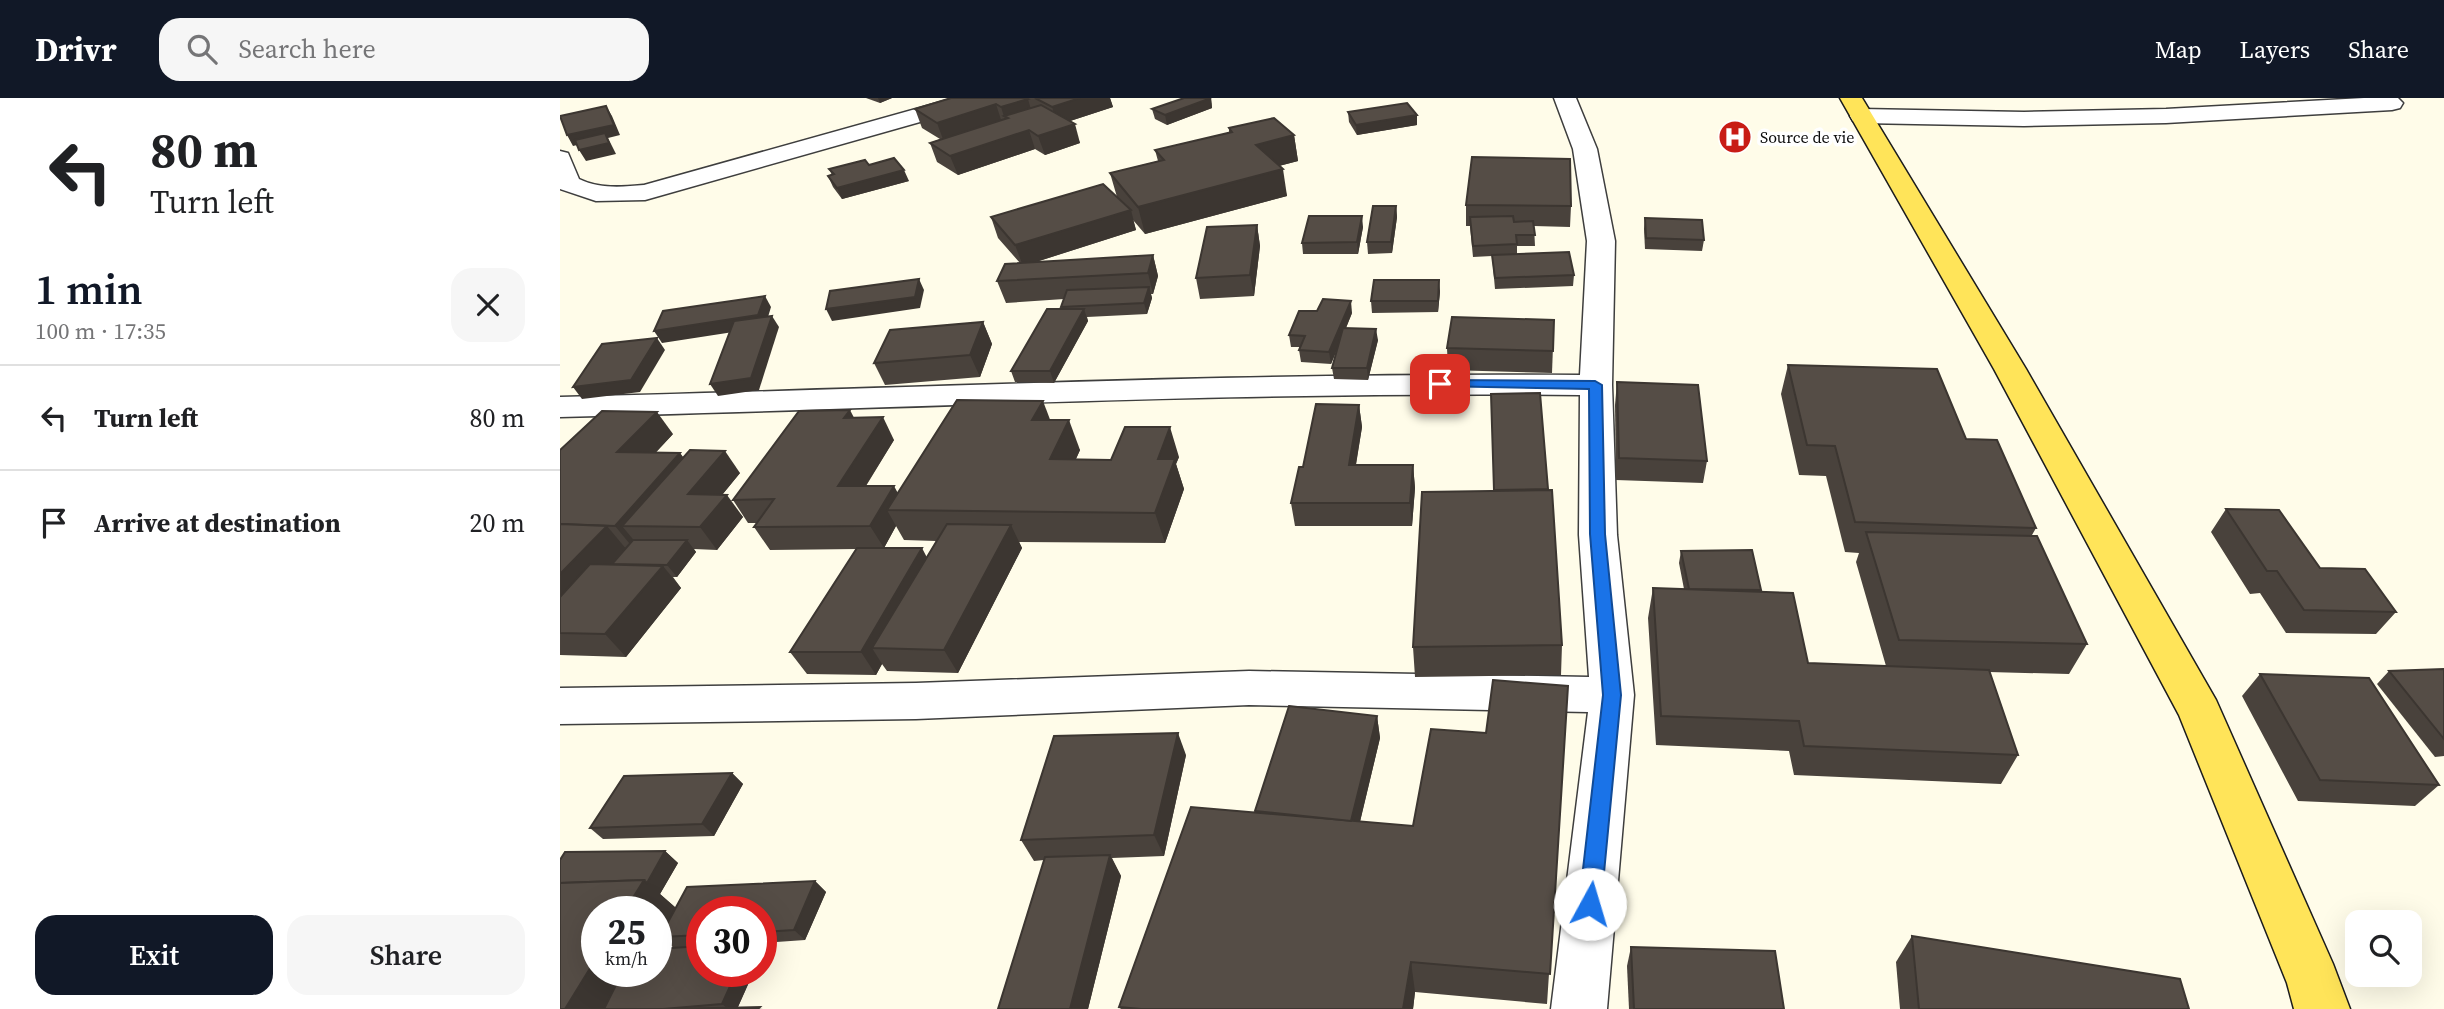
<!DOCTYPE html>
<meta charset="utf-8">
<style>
:root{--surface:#fff;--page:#f6f6f6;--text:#202124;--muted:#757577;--line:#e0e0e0;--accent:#111827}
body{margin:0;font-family:"Source Serif 4",serif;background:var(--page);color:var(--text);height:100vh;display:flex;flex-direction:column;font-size:26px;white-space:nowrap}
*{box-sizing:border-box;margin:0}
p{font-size:23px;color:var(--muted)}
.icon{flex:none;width:38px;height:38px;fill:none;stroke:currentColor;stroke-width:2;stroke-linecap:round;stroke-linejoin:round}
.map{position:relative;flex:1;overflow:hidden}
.side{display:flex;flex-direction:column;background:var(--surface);width:560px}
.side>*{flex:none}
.hud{background:#fff;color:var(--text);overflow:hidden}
.fabs{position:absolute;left:1785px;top:812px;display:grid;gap:14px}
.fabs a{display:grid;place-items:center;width:77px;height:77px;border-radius:14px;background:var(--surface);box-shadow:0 7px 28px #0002;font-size:35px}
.speed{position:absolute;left:21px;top:798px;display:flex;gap:14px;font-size:35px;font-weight:700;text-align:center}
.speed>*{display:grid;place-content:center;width:91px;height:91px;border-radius:50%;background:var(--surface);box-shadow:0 7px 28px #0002;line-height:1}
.speed small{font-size:18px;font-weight:400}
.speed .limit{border:10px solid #d22;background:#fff;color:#111}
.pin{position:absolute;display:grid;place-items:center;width:60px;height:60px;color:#fff;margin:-30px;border-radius:14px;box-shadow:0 4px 10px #0006}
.me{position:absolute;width:77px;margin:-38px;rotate:6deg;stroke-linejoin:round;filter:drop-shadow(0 0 5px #0008)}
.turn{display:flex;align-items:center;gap:24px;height:147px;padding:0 35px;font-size:32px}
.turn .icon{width:91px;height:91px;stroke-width:2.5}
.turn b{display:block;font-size:49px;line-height:60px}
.round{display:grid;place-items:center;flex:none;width:74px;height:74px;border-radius:21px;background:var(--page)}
.head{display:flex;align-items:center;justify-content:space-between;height:119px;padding:0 35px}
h1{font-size:42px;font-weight:600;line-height:52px;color:var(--accent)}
.cta{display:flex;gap:14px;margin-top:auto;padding:14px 35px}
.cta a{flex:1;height:80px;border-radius:21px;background:var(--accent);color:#fff;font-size:28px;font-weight:600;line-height:80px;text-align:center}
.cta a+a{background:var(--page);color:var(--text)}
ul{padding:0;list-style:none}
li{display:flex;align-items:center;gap:21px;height:105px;padding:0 35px;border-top:2px solid var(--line)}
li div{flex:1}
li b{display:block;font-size:26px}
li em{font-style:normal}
header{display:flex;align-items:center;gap:42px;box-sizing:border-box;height:98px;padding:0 35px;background:var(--accent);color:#fff}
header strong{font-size:33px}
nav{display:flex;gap:38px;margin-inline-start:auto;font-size:24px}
.search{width:490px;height:63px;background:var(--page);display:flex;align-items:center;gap:18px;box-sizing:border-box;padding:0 24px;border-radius:21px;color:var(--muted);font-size:26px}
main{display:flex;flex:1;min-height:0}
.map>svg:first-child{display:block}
</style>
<header>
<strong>Drivr</strong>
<div class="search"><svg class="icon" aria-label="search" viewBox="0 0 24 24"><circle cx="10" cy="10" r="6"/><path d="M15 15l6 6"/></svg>Search here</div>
<nav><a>Map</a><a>Layers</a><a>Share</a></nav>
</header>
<main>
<section class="side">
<div class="hud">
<div class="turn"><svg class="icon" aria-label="left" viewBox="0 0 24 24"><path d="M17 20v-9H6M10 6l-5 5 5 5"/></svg><div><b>80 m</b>Turn left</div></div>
</div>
<div class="head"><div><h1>1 min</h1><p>100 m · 17:35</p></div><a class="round"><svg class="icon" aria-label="close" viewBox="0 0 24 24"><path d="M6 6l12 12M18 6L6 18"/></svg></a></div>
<ul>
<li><svg class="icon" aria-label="left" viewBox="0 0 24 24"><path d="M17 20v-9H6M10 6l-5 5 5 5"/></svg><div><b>Turn left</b></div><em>80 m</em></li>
<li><svg class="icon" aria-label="arrive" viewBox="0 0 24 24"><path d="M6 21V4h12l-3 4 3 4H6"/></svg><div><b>Arrive at destination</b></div><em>20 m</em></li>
</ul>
<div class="cta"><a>Exit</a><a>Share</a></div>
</section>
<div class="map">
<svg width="1884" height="911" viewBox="0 0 1884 911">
<rect width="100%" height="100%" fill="#fffce9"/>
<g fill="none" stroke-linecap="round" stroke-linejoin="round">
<defs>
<g id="street">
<path d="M395 0H430L427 5 85 102 36 103 0 91V53L8 55 19 81C40 91 61 89 84 87Z"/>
<path d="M994 0H1016L1037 51 1055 143 1052 287 1057 437 1074 597 1047 911H991L1028 614 689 607 356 621 0 626V590L356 585 689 573 1029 579 1019 437 1020 297C680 293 340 311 0 319V299C340 291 680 274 1020 277L1027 143 1013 51Z"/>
<polygon points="1804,0 1838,0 1843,5 1840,10 1832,12 1606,25 1464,28 1301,25 1293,23 1290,18 1293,13 1301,11 1464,14 1606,11"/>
</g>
<polygon id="primary" points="1280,0 1302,0 1466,271 1656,602 1773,866 1790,911 1734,911 1727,885 1619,617 1434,271"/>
</defs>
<use href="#street" stroke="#3e3e3e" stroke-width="3"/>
<use href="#primary" stroke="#1c1c1c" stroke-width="3"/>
<use href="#street" fill="#fff" fill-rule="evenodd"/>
<use href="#primary" fill="#ffe459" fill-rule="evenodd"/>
</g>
<g fill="#49423c" fill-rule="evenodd">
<polygon points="306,0 332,0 320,5"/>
<polygon points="391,0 550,0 553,9 510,23 520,45 485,57 475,51 398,77 377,64 370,45 380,41 362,30 355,11"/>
<polygon points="651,0 652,10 607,27 595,21 592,11"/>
<polygon points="788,14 857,17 857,27 797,37 789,24"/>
<polygon points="669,30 734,37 738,63 719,68 727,98 585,136 573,122 576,132 476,164 593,157 598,178 593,196 591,196 592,200 587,216 527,219 528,223 494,285 455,284 451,273 502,211 501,209 504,201 446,205 437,183 460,165 438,140 431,119 557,99 550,75 598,63 595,52 669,35"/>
<polygon points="309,67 349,83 282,101 273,89 268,78 272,77 269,71"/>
<polygon points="906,107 1011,108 1010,129 974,128 975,148 957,148 957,156 1014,177 1013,188 935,191 932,158 913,159 910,128 906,128"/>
<polygon points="836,108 837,119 832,155 808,156 807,144"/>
<polygon points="1085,120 1144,142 1142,153 1085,151 1084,131"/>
<polygon points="697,127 700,148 694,198 640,201 636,180"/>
<polygon points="803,129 798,156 743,156 742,145"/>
<polygon points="880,193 878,214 812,215 811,203"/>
<polygon points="792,215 786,230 818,242 808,282 774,281 772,270 778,249 771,266 741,264 739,252 741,249 731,249 729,237"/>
<polygon points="994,222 992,275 888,272 887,250"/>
<polygon points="423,224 432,246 420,279 325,287 314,265"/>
<polygon points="1228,267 1406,341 1476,430 1472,437 1527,546 1509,576 1429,574 1458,657 1441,686 1234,677 1229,653 1096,647 1088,520 1093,490 1124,491 1119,465 1121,453 1201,492 1201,494 1248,565 1326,568 1296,464 1299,455 1285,454 1266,378 1239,377 1221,296"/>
<polygon points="1057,284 1147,363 1143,385 1056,382 1055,307"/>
<polygon points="980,295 988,392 1002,547 1001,577 855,579 853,549 933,393"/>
<polygon points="799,307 802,329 796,367 853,367 855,390 852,428 735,428 731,405 743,369"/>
<path d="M294 320 334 342 306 388 338 395 490 322 520 352 516 361 551 362 619 359 616 366 624 391 605 445 459 444 462 450 398 575 327 573 322 566 316 577 247 576 230 554 297 451 210 452 194 429 198 425H188L173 402ZM336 428 344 442 376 443 367 459 324 450Z"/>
<polygon points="113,336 95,355 120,355 123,359 180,375 162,397 183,419 157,452 134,451 136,454 117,479 113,479 121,490 66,559 0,557 0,352"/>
<polygon points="1666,411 1760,470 1836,514 1816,536 1726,535 1700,495 1690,496 1651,434"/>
<polygon points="1884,571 1884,658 1875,659 1817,586 1829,573"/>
<polygon points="1700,576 1879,687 1855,708 1738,703 1682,598"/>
<polygon points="1008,588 987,906 855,894 853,911 561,911 559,909 695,715 695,713 817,618 820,640 800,724 853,728 926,635"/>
<polygon points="626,657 604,758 552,760 561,778 528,911 438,911 484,762 474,763 461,742"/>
<polygon points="172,675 183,686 154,738 43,741 30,730"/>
<polygon points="105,753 118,765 100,796 116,810 96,844 96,814 37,873 194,873 178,909 203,911 0,911"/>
<polygon points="255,783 266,794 245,842 201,845 201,814 142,814 142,848 114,850 100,839 127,789"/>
<polygon points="1352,838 1629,911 1340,911 1336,864"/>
<polygon points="1071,849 1224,911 1069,911 1067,868"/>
</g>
<g fill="#3c3631">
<polygon points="318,0 332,0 320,5"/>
<polygon points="520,0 550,0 553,9 498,27 492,9"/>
<polygon points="651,0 652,10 607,27 605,17"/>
<polygon points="468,1 473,19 444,18 447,28 441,9"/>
<polygon points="436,6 442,25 384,44 377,25"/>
<polygon points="46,8 52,18 60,37 48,40 56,56 26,63 19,52 47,40 13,48 7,37"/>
<polygon points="857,17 857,27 797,37 796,27"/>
<polygon points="515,26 520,45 485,57 478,38"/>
<polygon points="469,32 475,51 398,77 390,58"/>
<polygon points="734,37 738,63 700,73 696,47"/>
<polygon points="723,71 727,98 585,136 578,109"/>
<polygon points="344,72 349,83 282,101 277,90"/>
<polygon points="836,108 837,119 832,155 831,144"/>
<polygon points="571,112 576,132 463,168 455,147"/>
<polygon points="802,118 803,129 798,156 797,144"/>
<polygon points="697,127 700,148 694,198 690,177"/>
<polygon points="593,157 598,178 593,196 588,175"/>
<polygon points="359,181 364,192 360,210 272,223 266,211"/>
<polygon points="879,182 880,193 878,214 878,203"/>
<polygon points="589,189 592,200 587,216 584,205"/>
<polygon points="205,198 211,209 205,229 102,245 94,233"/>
<polygon points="791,203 792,215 771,266 769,254"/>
<polygon points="524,211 528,223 494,285 490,273"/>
<polygon points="212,218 219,229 199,292 158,298 150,286"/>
<polygon points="423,224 432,246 420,279 410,257"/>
<polygon points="816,231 818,242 808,282 807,270"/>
<polygon points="97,240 105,252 80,294 22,301 13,289"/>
<polygon points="483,303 494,332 472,322"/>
<polygon points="799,307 802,329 792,389 789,367"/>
<polygon points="290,312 302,335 284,320"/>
<polygon points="97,314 113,336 75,377 57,354"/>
<polygon points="323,319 334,342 291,411 278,388"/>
<polygon points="509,322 520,352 502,391 490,361"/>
<polygon points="610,329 619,359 616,366 624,391 605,445 595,415 598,361"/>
<polygon points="165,353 180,375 144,419 128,396"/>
<polygon points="120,355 136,378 62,428 77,446 74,451 55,428"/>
<polygon points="853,367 855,390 852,428 850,405"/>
<polygon points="334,388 346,410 327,412 336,428 324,450 310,428"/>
<polygon points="167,397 183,419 157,452 140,429"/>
<polygon points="451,427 462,450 398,575 384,552"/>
<polygon points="47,428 72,458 0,535 0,476"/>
<polygon points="127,442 136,454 117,479 107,467"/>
<polygon points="362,450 374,473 312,550 322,566 316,577 301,554"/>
<polygon points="103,468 121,490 66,559 45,536"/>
<polygon points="817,618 820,640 795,744 791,723"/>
<polygon points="618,635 626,657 604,758 594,737"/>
<polygon points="172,675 183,686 154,738 142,726"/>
<polygon points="105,753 118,765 100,796 116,810 96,844 96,814 64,814 84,782"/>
<polygon points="550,757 561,778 528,911 510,911"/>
<polygon points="255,783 266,794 245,842 234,832"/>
<polygon points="37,859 37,873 79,873 57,911 5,911"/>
<polygon points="851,864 855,894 853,911 843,911"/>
<polygon points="177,873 194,873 177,911 168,911 162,906"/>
</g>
<g fill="#554d46" stroke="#3c3631" stroke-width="2">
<polygon points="391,0 466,0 468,1 441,9 436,6 377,25 355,11"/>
<polygon points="475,0 520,0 492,9"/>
<polygon points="624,0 651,0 605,17 592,11"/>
<polygon points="847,5 857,17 796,27 788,14"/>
<polygon points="481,7 515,26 478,38 469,32 390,58 370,45 448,20 444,18"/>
<polygon points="46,8 54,27 7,37 0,18"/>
<polygon points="714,20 734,37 696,47 723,71 578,109 550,75 604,62 595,52 672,34 669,30"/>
<polygon points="45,35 49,45 19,52 15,42"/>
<polygon points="912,59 1010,61 1011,108 906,107"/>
<polygon points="334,60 344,72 277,90 268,78 274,76 269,71 305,62 309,67"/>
<polygon points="543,86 571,112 455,147 431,119"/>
<polygon points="813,108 836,108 831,144 807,144"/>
<polygon points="749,118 802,118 797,144 742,145"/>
<polygon points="953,118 954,124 973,123 975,137 956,137 957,146 913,148 910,119"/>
<polygon points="1085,120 1142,122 1144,142 1086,140"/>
<polygon points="697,127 690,177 636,180 647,129"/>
<polygon points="1009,154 1014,177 935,180 932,157"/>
<polygon points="593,157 588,175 437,183 445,166"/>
<polygon points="359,181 355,199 266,211 270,193"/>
<polygon points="814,182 879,182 878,203 811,203"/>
<polygon points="589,189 584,205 501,209 507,192"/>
<polygon points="205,198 198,217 94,233 103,213"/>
<polygon points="763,201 791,203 769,254 739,252 745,238 729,237 739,213 757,213"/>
<polygon points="487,211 524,211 490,273 451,273"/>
<polygon points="212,218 191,280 150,286 174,223"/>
<polygon points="892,219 994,222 993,253 887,250"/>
<polygon points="423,224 410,257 314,265 330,232"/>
<polygon points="783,230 816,231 807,270 772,270"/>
<polygon points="97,240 71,282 13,289 42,246"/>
<polygon points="1228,267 1377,271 1406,341 1437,342 1476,430 1295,424 1275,348 1247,347"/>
<polygon points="1057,284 1138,287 1147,363 1059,360"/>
<polygon points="980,295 988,391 934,392 931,296"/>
<polygon points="397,302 483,303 472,322 509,322 490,361 551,362 565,329 610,329 598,361 615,361 595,415 327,412"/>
<polygon points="756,306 799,307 789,367 853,367 850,405 731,405 739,369 743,369"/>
<polygon points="290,312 284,320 323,319 278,388 334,388 310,428 194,429 214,401 173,402 239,313"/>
<polygon points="42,313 97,314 57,354 120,355 55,428 0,426 0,352"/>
<polygon points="130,352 165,353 128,396 167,397 140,429 62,428"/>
<polygon points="992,392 1002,547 853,549 862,394"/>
<polygon points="1666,411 1719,412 1760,470 1805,471 1836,514 1744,512 1717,473 1707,473"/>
<polygon points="0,426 47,428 0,476"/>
<polygon points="387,426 451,427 384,552 312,550"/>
<polygon points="1306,434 1477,438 1527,546 1339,542"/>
<polygon points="73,442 127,442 107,467 52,466"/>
<polygon points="297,450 362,450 301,554 230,554"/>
<polygon points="1192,452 1201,492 1129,491 1121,453"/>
<polygon points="30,466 103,468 45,536 0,535 0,499"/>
<polygon points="1093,490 1233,495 1248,565 1429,572 1458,657 1244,648 1239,623 1101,618"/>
<polygon points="1884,571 1884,641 1829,573"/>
<polygon points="1700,576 1809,580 1879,687 1760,682"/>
<polygon points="933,582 1008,588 990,876 851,864 843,911 581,911 559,909 631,709 853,728 871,631 926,635"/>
<polygon points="729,608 817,618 791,723 695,713"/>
<polygon points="618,635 594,737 461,742 494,638"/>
<polygon points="172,675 142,726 30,730 64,678"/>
<polygon points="105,753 87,785 84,782 0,785 0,762 5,754"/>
<polygon points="550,757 510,911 438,911 485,759"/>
<polygon points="84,782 64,814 37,814 37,859 5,911 0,911 0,785"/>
<polygon points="255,783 234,832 201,834 201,814 142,814 142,837 100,839 127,789"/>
<polygon points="1352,838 1620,881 1629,911 1359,911"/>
<polygon points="142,848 142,873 177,873 162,906 103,911 44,911 63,873 96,873 96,851"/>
<polygon points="1071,849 1215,853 1224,911 1074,911"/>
<polygon points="200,909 198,911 115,911"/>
</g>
<polygon fill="#1a73e8" stroke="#114b97" stroke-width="2" points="880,282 1035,283 1042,287 1045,436 1061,597 1041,806 1038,813 1030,816 1023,813 1019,806 1043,597 1030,436 1029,291 875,288 873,286"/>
<defs>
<symbol id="hospital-disc" viewBox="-11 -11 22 22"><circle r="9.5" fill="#c81c16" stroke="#fff"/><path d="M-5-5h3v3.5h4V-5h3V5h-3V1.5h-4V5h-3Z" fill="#fff"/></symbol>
</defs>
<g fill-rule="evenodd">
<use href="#hospital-disc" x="1156" y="20" width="38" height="38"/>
</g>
<g text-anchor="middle" stroke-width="7" stroke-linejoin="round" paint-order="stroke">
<g font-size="16" fill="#0b0b0b" stroke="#fff" text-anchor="start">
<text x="1200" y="45">Source de vie</text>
</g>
</g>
</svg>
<div class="fabs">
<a><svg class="icon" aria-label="search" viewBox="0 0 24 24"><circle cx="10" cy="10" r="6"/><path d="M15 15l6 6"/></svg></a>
</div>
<div class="speed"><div>25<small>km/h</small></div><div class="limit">30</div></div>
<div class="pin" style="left:880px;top:286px;background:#d93025"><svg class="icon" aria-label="arrive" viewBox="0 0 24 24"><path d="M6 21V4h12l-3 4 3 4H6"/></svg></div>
<svg class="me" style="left:1030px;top:806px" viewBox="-20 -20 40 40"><circle r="19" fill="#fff"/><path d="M0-13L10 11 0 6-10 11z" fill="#1a73e8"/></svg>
</div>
</main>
